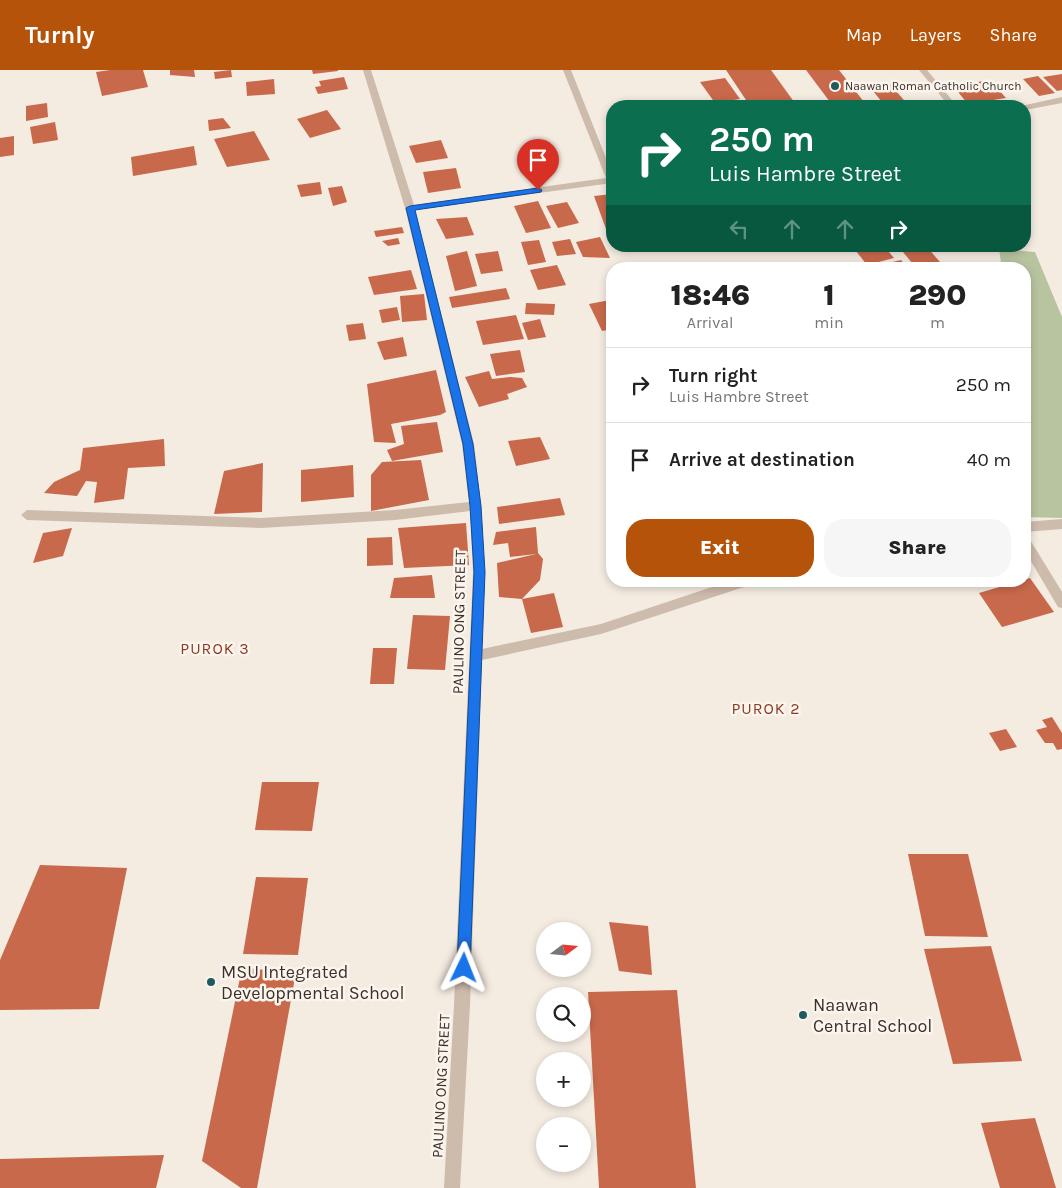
<!DOCTYPE html>
<meta charset="utf-8">
<style>
:root{--surface:#fff;--page:#f6f6f6;--text:#222;--muted:#767676;--line:#e0e0e0;--accent:#b45309}
body{margin:0;font-family:Karla,sans-serif;background:var(--page);color:var(--text);height:100vh;display:flex;flex-direction:column;font-size:19px;white-space:nowrap}
*{box-sizing:border-box;margin:0}
p{font-size:16px;color:var(--muted)}
.icon{flex:none;width:28px;height:28px;fill:none;stroke:currentColor;stroke-width:2;stroke-linecap:round;stroke-linejoin:round}
.map{position:relative;flex:1;overflow:hidden}
.details{position:absolute;left:606px;top:192px;width:425px;height:325px;display:flex;flex-direction:column;background:var(--surface);border-radius:20px;box-shadow:0 2px 8px #0003}
.details>*{flex:none}
.top-card{position:absolute;left:606px;top:30px;width:425px;height:152px;border-radius:20px;box-shadow:0 2px 8px #0003;background:#0b6e4f;color:#fff;overflow:hidden}
.needle{width:32px;rotate:74deg}
.fabs{position:absolute;left:536px;top:852px;display:grid;gap:10px}
.fabs a{display:grid;place-items:center;width:55px;height:55px;border-radius:50%;background:var(--surface);box-shadow:0 2px 8px #0003;font-size:25px}
.pin{position:absolute;display:grid;place-items:center;width:42px;height:42px;color:#fff;margin:-51px -21px;border-radius:50% 50% 50% 0;rotate:-45deg;box-shadow:0 0 5px #0007}
.pin .icon{rotate:45deg}
.me{position:absolute;width:55px;margin:-28px;rotate:2deg;stroke-linejoin:round;filter:drop-shadow(0 0 4px #0008)}
.turn{display:flex;align-items:center;gap:18px;height:105px;padding:0 20px;font-size:22px}
.turn .icon{width:65px;height:65px;stroke-width:2.5}
.turn b{display:block;font-size:35px;line-height:42px}
.lanes{display:flex;align-items:center;height:48px;padding:0 20px;background:#0003;justify-content:center;gap:25px;direction:ltr}
.lanes .off{opacity:.35}
.eta{display:flex;justify-content:space-evenly;align-items:center;height:85px;text-align:center}
.eta b{font-size:30px;font-weight:800;line-height:35px}
.button{display:flex;gap:10px;margin-top:auto;padding:10px 20px}
.button a{flex:1;height:58px;border-radius:20px;background:var(--accent);color:#fff;font-size:20px;font-weight:800;line-height:58px;text-align:center}
.button a+a{background:var(--page);color:var(--text)}
ul{padding:0;list-style:none}
li{display:flex;align-items:center;gap:15px;height:75px;padding:0 20px;border-top:1px solid var(--line)}
li div{flex:1}
li b{display:block;font-size:19px}
li em{font-style:normal}
header{display:flex;align-items:center;gap:30px;box-sizing:border-box;height:70px;padding:0 25px;background:var(--accent);color:#fff}
header strong{font-size:24px}
nav{display:flex;gap:28px;margin-inline-start:auto;font-size:18px}
.map>svg:first-child{display:block}
</style>
<header>
<strong>Turnly</strong>
<nav><a>Map</a><a>Layers</a><a>Share</a></nav>
</header>
<div class="map">
<svg width="1062" height="1118" viewBox="0 0 1062 1118">
<rect width="100%" height="100%" fill="#f4ebe1"/>
<polygon fill="#b8c4a0" points="999,179 1035,182 1062,247 1062,448 1025,447 1025,199 1002,199"/>
<g fill="#c8694b">
<polygon points="110,0 143,0 148,17 102,26 96,2"/>
<polygon points="170,0 194,0 195,7 170,5"/>
<polygon points="231,0 232,7 215,9 214,2"/>
<polygon points="312,0 338,0 338,1 313,4"/>
<polygon points="726,0 771,0 797,36 750,36"/>
<polygon points="806,0 839,0 864,32 833,36"/>
<polygon points="1062,4 1062,20 1057,21 1043,7"/>
<polygon points="1038,6 1055,23 1039,26 1023,9"/>
<polygon points="344,7 348,19 318,24 315,17 321,16 319,11"/>
<polygon points="725,8 740,29 715,33 700,12"/>
<polygon points="274,9 275,24 247,26 246,12"/>
<polygon points="990,10 1006,28 968,34 953,16"/>
<polygon points="890,14 909,36 885,36 870,17"/>
<polygon points="47,33 48,47 26,51 26,36"/>
<polygon points="327,40 341,59 310,68 297,49"/>
<polygon points="223,48 231,58 209,61 208,50"/>
<polygon points="55,52 58,70 33,74 30,57"/>
<polygon points="254,61 270,90 227,97 214,69"/>
<polygon points="14,66 14,85 0,87 0,68"/>
<polygon points="441,70 448,88 416,93 409,76"/>
<polygon points="194,76 197,95 133,106 131,87"/>
<polygon points="456,98 461,118 428,123 423,102"/>
<polygon points="320,112 322,124 301,127 297,115"/>
<polygon points="342,116 347,132 333,136 328,118"/>
<polygon points="612,124 612,159 606,159 594,126"/>
<polygon points="538,131 551,158 526,163 514,136"/>
<polygon points="567,132 579,153 558,158 546,136"/>
<polygon points="467,147 474,165 446,169 436,149"/>
<polygon points="402,157 404,163 376,167 374,161"/>
<polygon points="600,167 610,188 583,187 576,172"/>
<polygon points="398,168 400,174 388,176 382,171"/>
<polygon points="570,169 576,184 557,186 552,172"/>
<polygon points="539,170 546,192 528,195 521,172"/>
<polygon points="852,176 884,176 894,188 867,195"/>
<polygon points="936,176 964,176 964,177 940,182"/>
<polygon points="927,177 946,199 917,199 903,182"/>
<polygon points="467,181 477,216 455,221 446,186"/>
<polygon points="498,181 503,201 481,204 475,184"/>
<polygon points="901,190 908,199 867,199 867,198"/>
<polygon points="557,195 566,215 538,220 530,200"/>
<polygon points="411,200 417,219 374,225 368,207"/>
<polygon points="506,218 510,229 452,238 449,227"/>
<polygon points="424,224 427,250 402,252 400,226"/>
<polygon points="610,230 612,234 612,259 602,261 589,234"/>
<polygon points="526,233 555,234 554,245 525,244"/>
<polygon points="397,237 400,250 382,253 379,240"/>
<polygon points="516,245 524,269 483,275 476,251"/>
<polygon points="540,249 546,267 528,270 522,253"/>
<polygon points="363,253 366,269 349,271 346,255"/>
<polygon points="403,267 407,286 384,290 377,272"/>
<polygon points="520,280 525,302 496,306 490,284"/>
<polygon points="436,300 446,342 440,345 391,354 396,373 374,372 367,314"/>
<polygon points="489,301 492,309 510,307 522,308 527,317 507,324 509,329 479,337 465,307"/>
<polygon points="437,352 443,382 392,391 387,380 404,374 401,356"/>
<polygon points="540,367 550,389 516,396 508,371"/>
<polygon points="164,369 165,396 128,398 124,429 94,433 97,412 86,411 77,426 44,423 54,412 80,400 83,378"/>
<polygon points="421,390 429,430 371,441 371,405 382,392"/>
<polygon points="263,393 262,442 214,444 224,401"/>
<polygon points="353,395 354,427 301,432 301,400"/>
<polygon points="560,428 565,445 499,454 497,437"/>
<polygon points="466,453 469,495 404,498 398,458"/>
<polygon points="536,457 538,483 543,489 540,510 522,529 499,527 497,493 536,484 510,487 508,473 493,475 496,462"/>
<polygon points="72,458 63,486 33,493 43,463"/>
<polygon points="392,467 393,495 367,496 367,468"/>
<polygon points="432,505 435,528 390,528 394,508"/>
<polygon points="1030,508 1054,542 1002,557 979,523"/>
<polygon points="554,523 563,557 531,563 522,529"/>
<polygon points="413,545 450,546 445,600 407,599"/>
<polygon points="373,578 397,578 394,614 370,614"/>
<polygon points="1052,647 1062,663 1062,679 1057,680 1053,673 1045,673 1036,660 1047,657 1042,650"/>
<polygon points="1006,659 1017,677 1000,681 989,663"/>
<polygon points="262,712 319,712 312,761 255,760"/>
<polygon points="908,784 968,784 988,867 925,866"/>
<polygon points="40,795 127,798 99,939 0,940 0,890"/>
<polygon points="256,807 308,808 298,885 243,884"/>
<polygon points="609,852 648,856 652,905 619,901"/>
<polygon points="991,876 1022,991 953,994 924,879"/>
<polygon points="242,898 296,902 257,1118 241,1118 202,1091"/>
<polygon points="677,920 696,1118 599,1118 588,922"/>
<polygon points="1035,1048 1056,1118 1000,1118 981,1053"/>
<polygon points="164,1085 156,1118 0,1118 0,1089"/>
</g>
<g fill="none" stroke-linecap="round" stroke-linejoin="round">
<g fill="#cdbbac" fill-rule="evenodd">
<polygon points="363,0 371,0 414,135 606,108 563,0 571,0 612,103 612,113 415,140 474,374 481,436 485,502 482,579 601,554 730,511 752,511 750,515 601,564 482,590 470,935 460,1118 444,1118 454,935 473,502 470,441 395,450 261,458 27,450 21,445 27,440 261,448 395,440 469,432 462,374 405,138"/>
<polygon points="919,0 927,0 957,36 949,36"/>
<polygon points="1062,27 1062,33 1025,40 1025,36 1021,36"/>
<polygon points="1062,449 1062,459 1025,462 1025,452"/>
<polygon points="1025,466 1029,468 1062,522 1062,538 1058,537 1025,481"/>
</g>
</g>
<polygon fill="#1a73e8" stroke="#114b97" points="538,118 542,120 541,122 415,140 473,374 481,436 485,502 470,898 468,903 464,905 459,903 457,898 474,502 470,436 463,374 406,138 410,136"/>
<g fill="#1f5a5e" stroke="#fbf5ee" stroke-width="2">
<circle cx="835" cy="16" r="5"/>
<circle cx="211" cy="912" r="5"/>
<circle cx="803" cy="945" r="5"/>
</g>
<g text-anchor="middle" stroke-width="5" stroke-linejoin="round" paint-order="stroke">
<g font-size="12" fill="#3b302b" stroke="#fbf5ee" text-anchor="start">
<text x="845" y="20">Naawan Roman Catholic Church</text>
</g>
<g font-size="15" fill="#3b302b" stroke="#fbf5ee">
<text transform="translate(459 552) rotate(-89)" y="5">PAULINO ONG STREET</text>
<text transform="translate(441 1016) rotate(-87)" y="5">PAULINO ONG STREET</text>
</g>
<g font-size="16" letter-spacing="1" fill="#8c3b22" stroke="#fbf5ee">
<text x="215" y="584">PUROK 3</text>
<text x="766" y="644">PUROK 2</text>
</g>
<g font-size="18" fill="#3b302b" stroke="#fbf5ee" text-anchor="start">
<text x="221" y="908">MSU Integrated<tspan x="221" dy="21">Developmental School</tspan></text>
<text x="813" y="941">Naawan<tspan x="813" dy="21">Central School</tspan></text>
</g>
</g>
</svg>
<div class="fabs">
<a><svg class="needle" viewBox="-14 -14 28 28"><path d="M0-13l5 13h-10z" fill="#e53935"/><path d="M0 13l5-13h-10z" fill="#767676"/></svg></a>
<a><svg class="icon" aria-label="search" viewBox="0 0 24 24"><circle cx="10" cy="10" r="6"/><path d="M15 15l6 6"/></svg></a>
<a>+</a>
<a>−</a>
</div>
<div class="pin" style="left:538px;top:120px;background:#d93025"><svg class="icon" aria-label="arrive" viewBox="0 0 24 24"><path d="M6 21V4h12l-3 4 3 4H6"/></svg></div>
<svg class="me" style="left:464px;top:898px" viewBox="-20 -20 40 40"><path d="M0-17L14 15 0 8-14 15z" fill="#1a73e8" stroke="#fff" stroke-width="4"/></svg>
<div class="top-card">
<div class="turn"><svg class="icon" aria-label="right" viewBox="0 0 24 24"><path d="M7 20v-9h11M14 6l5 5-5 5"/></svg><div><b>250 m</b>Luis Hambre Street</div></div>
<div class="lanes"><svg class="icon off" aria-label="left" viewBox="0 0 24 24"><path d="M17 20v-9H6M10 6l-5 5 5 5"/></svg><svg class="icon off" aria-label="ahead" viewBox="0 0 24 24"><path d="M12 20V5M6 11l6-6 6 6"/></svg><svg class="icon off" aria-label="ahead" viewBox="0 0 24 24"><path d="M12 20V5M6 11l6-6 6 6"/></svg><svg class="icon" aria-label="right" viewBox="0 0 24 24"><path d="M7 20v-9h11M14 6l5 5-5 5"/></svg></div>
</div>
<section class="details">
<div class="eta">
<div><b>18:46</b><p>Arrival</p></div>
<div><b>1</b><p>min</p></div>
<div><b>290</b><p>m</p></div>
</div>
<ul>
<li><svg class="icon" aria-label="right" viewBox="0 0 24 24"><path d="M7 20v-9h11M14 6l5 5-5 5"/></svg><div><b>Turn right</b><p>Luis Hambre Street</p></div><em>250 m</em></li>
<li><svg class="icon" aria-label="arrive" viewBox="0 0 24 24"><path d="M6 21V4h12l-3 4 3 4H6"/></svg><div><b>Arrive at destination</b></div><em>40 m</em></li>
</ul>
<div class="button"><a>Exit</a><a>Share</a></div>
</section>
</div>
